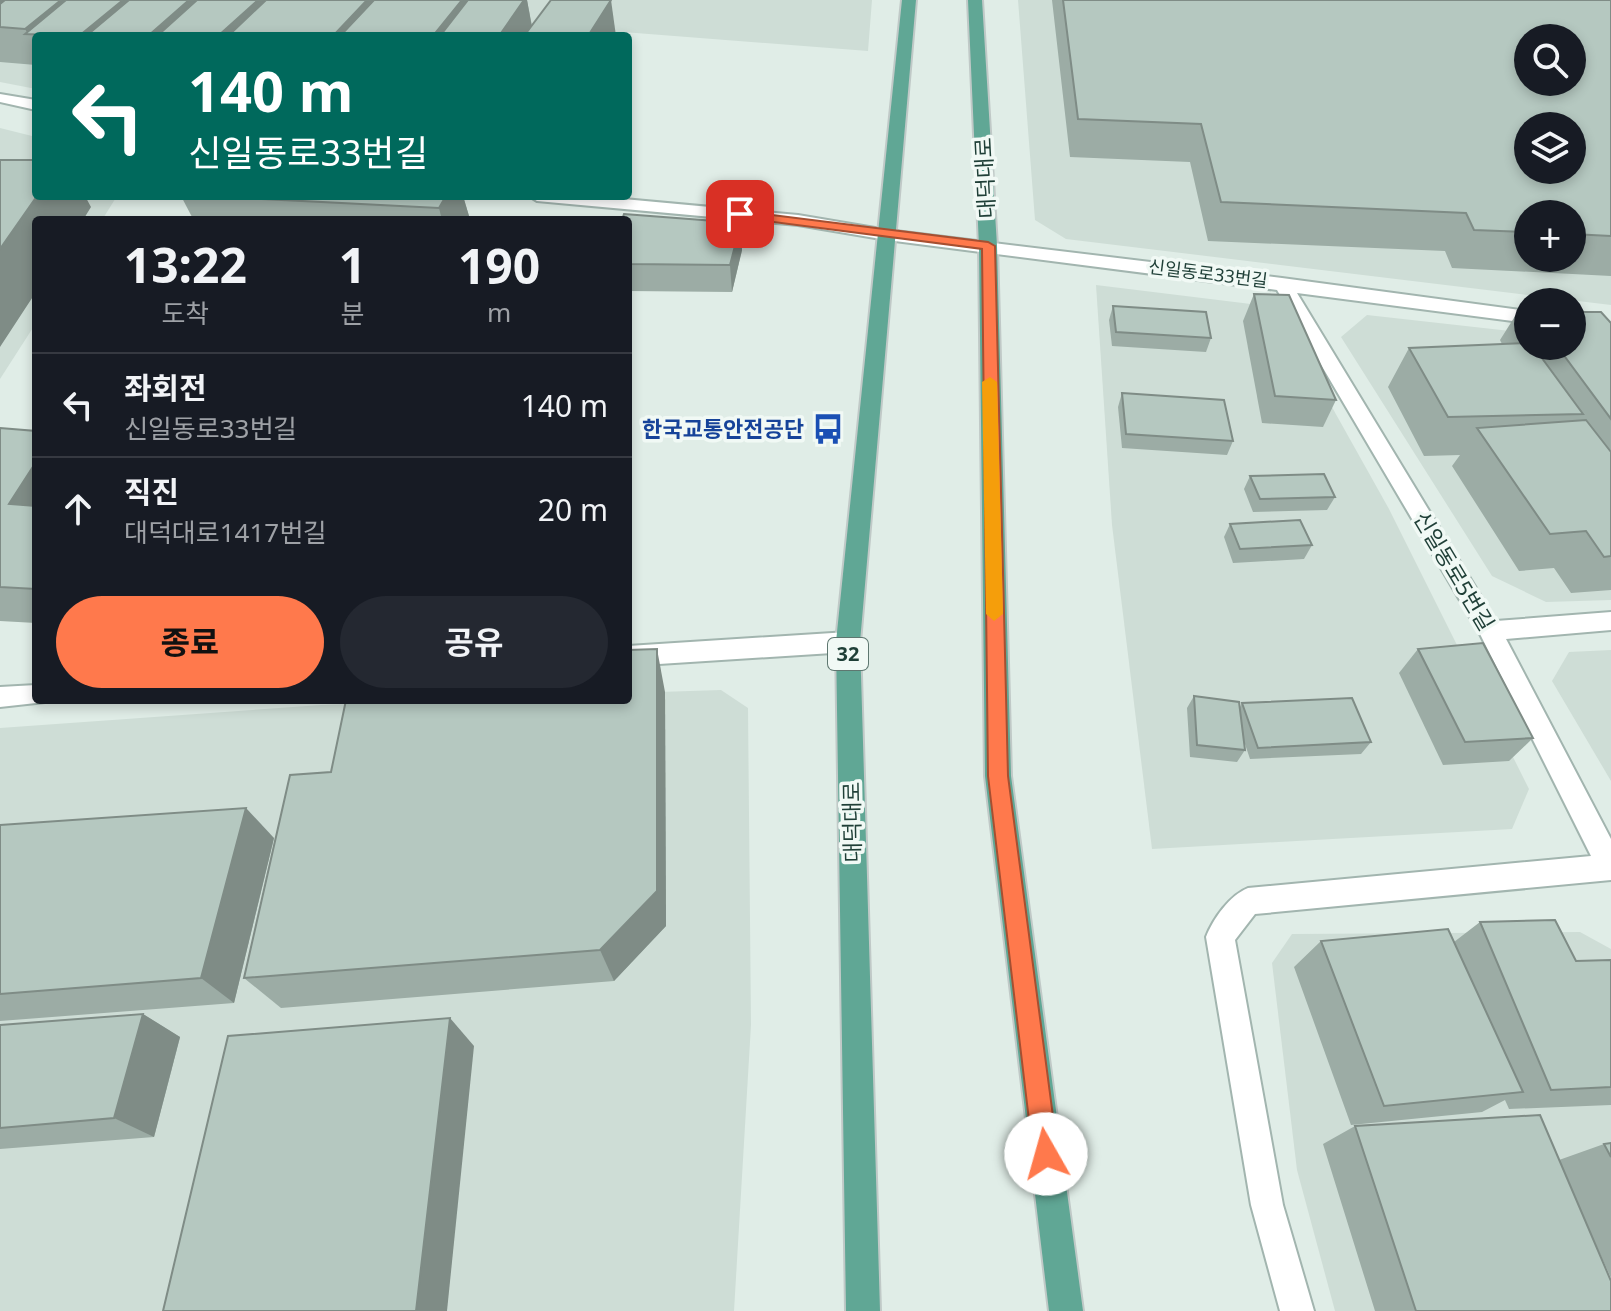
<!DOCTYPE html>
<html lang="ko">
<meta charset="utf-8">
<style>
:root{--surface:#171b24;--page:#242831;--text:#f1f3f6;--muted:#9ea1a6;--line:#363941;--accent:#ff794c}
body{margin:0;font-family:"Noto Sans","Noto Sans KR",sans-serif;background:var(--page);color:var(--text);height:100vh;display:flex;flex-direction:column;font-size:30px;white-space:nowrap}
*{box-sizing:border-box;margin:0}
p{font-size:26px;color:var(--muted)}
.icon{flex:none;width:44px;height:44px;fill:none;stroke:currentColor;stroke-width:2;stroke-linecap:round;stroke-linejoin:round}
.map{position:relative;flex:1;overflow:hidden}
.drawer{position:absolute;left:32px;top:216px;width:600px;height:488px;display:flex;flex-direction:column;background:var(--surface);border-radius:8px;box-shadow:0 4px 12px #0003}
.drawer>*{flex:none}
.hud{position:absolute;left:32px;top:32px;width:600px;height:168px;border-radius:8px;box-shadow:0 4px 12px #0003;background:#00695c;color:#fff;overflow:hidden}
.tools{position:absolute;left:1514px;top:24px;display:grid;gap:16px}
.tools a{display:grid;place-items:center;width:72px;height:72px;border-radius:50%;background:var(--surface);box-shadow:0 4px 12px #0003;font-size:40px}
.pin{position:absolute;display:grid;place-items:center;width:68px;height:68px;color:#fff;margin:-34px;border-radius:16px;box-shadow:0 4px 12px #0006}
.me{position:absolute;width:88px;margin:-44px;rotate:353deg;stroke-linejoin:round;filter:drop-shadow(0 0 6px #0008)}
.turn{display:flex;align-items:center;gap:28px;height:168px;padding:0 24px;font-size:36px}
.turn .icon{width:104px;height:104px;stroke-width:2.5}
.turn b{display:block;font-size:56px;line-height:68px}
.eta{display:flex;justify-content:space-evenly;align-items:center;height:136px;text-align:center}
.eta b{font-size:48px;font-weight:700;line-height:56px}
.button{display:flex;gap:16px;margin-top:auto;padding:16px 24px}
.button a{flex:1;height:92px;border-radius:48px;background:var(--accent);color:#111;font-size:32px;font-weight:700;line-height:92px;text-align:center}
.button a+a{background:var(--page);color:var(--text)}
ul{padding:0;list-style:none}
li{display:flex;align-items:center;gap:24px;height:104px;padding:0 24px;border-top:2px solid var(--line)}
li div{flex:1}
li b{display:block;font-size:30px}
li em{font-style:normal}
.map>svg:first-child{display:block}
</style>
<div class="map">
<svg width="1611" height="1311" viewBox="0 0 1611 1311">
<rect width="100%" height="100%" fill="#e0ede7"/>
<g fill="#ceddd6" fill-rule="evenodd">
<polygon points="0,0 872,0 868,51 623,32 621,36 36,36 36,89 0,82"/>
<path d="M1018 0H1611V305L1066 239 1035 220ZM1528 38H1572V82H1528ZM1528 126H1572V170H1528ZM1528 214H1572V258H1528Z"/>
<polygon points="0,128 36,137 36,196 117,196 102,220 36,220 36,323 0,379"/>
<polygon points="1096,285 1259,305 1281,316 1389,509 1529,789 1512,829 1152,849 1112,525"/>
<polygon points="1367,315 1528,333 1528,346 1611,343 1611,600 1546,602 1492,576 1341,337"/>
<polygon points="1611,650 1611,781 1552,681 1569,652"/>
<polygon points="721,690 748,708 751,1025 734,1311 0,1311 0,728 321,705 456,700 628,700 628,693"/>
<polygon points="1580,932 1611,949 1611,1311 1335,1311 1297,1170 1272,963 1292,934"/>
</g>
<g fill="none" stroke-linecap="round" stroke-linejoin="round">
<defs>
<g id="street">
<polygon points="0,94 36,100 36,110 0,102"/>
<path d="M529 196H591L798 215 887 230 1282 278 1528 311V323L1297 293 1496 621 1611 612V630L1506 639 1611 839V880L1255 914 1235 940 1283 1205 1314 1311H1280L1251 1205 1206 937C1213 919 1230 895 1248 888L1591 856 1481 636 1277 290 887 240 798 225 537 201Z"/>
<polygon points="848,632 856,635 860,642 856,649 848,652 628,666 628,646"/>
<polygon points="36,685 36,700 46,700 45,702 0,707 0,687"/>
</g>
<g id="primary">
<polygon points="902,0 916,0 860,642 880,1311 846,1311 836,642"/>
<polygon points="968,0 982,0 997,246 1011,776 1083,1311 1049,1311 985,776 979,246"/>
</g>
</defs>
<use href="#street" stroke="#a2b5af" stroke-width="4"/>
<use href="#primary" stroke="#c0c9c7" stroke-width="4"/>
<use href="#street" fill="#fff" fill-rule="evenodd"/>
<use href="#primary" fill="#60a795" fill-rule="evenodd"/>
</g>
<g fill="#9caca5" fill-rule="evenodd">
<polygon points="0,0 527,0 532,26 616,36 36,36 36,65 0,62"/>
<path d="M1052 0H1611V276L1452 268 1445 251 1208 241 1190 162 1070 157ZM1528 214H1572V258H1528Z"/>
<polygon points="181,196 463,196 469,216 466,220 223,220 192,217"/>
<polygon points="628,220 741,223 742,250 732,292 628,291"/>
<polygon points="1254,294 1336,400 1323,427 1262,423 1243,321"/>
<polygon points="1524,302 1528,302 1528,346 1572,346 1611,323 1611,590 1571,593 1554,568 1519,571 1452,466 1460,455 1424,456 1388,387 1409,348 1502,344 1500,340"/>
<polygon points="1113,306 1211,338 1206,352 1112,346 1109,320"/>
<polygon points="1122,393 1233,441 1227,455 1122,448 1118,407"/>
<polygon points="0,428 36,431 36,623 0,621"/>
<polygon points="1250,476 1335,497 1327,510 1253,512 1244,489"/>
<polygon points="1230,524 1312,545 1304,559 1233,563 1224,537"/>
<polygon points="1418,649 1533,738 1509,761 1443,765 1399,673"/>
<polygon points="665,692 666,926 614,981 281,1008 244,978 331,772"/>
<polygon points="1194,696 1240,707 1242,703 1371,742 1361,754 1250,759 1244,741 1245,750 1237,762 1190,757 1187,708"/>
<polygon points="0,825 274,838 234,1003 0,1021"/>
<polygon points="1480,922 1576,961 1611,960 1611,1105 1509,1109 1505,1100 1482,1112 1351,1125 1294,967 1321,941 1454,942"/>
<polygon points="143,1014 180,1037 154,1137 0,1149 0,1025"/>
<polygon points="1355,1126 1559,1160 1604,1144 1611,1143 1611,1278 1591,1234 1611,1311 1375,1311 1323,1144"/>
</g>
<g fill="#7f8c86">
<polygon points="0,0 172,0 140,36 58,36 28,34 25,29 0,27"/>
<polygon points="189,0 230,0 205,36 148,36"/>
<polygon points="258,0 291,0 272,36 218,36"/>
<polygon points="367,0 385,0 378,36 333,36"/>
<polygon points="462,0 472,0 471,36 433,36"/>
<polygon points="524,0 527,0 533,33 531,36 499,36"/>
<polygon points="611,0 616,36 588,36"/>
<polygon points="37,196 85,196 91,207 83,220 36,220 36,292 0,347 0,249"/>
<polygon points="446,196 463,196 469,216 466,220 442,220 439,208"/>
<polygon points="741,223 742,250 732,292 730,265"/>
<polygon points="36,462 36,535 9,504"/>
<polygon points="657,649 665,692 666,926 614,981 600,950"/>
<polygon points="246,808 274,838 234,1003 201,978"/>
<polygon points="143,1014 180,1037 154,1137 114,1118"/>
<polygon points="450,1018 474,1046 447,1311 416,1311"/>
</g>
<g fill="#b5c8c0" stroke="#7f8c86" stroke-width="2" fill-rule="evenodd">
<polygon points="5,0 61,0 25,29 0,27 0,4"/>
<polygon points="66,0 123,0 79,36 25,34"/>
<polygon points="129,0 189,0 148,36 86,36"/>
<polygon points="197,0 258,0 218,36 157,36"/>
<polygon points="266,0 367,0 333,36 228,36"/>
<polygon points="374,0 462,0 433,36 340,36"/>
<polygon points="468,0 524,0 499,36 440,36"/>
<polygon points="551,0 611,0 588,36 524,36"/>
<path d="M1063 0H1611V236L1572 234V214H1528V232L1474 230 1466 213 1221 202 1201 124 1078 119ZM1528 38H1572V82H1528ZM1528 126H1572V170H1528Z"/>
<polygon points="0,160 36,160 36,196 37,196 0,249"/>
<polygon points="267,196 446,196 439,208 264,199"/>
<polygon points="624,214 741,223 730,265 628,264 628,220 622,220"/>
<polygon points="1254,294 1289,295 1336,400 1275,396"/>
<polygon points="1113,306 1206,312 1211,338 1116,332"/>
<polygon points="1572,312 1601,312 1611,323 1611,419 1557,346 1572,346"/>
<polygon points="1528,343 1528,346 1533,346 1583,414 1448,417 1409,348"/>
<polygon points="1122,393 1224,400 1233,441 1126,434"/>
<polygon points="1586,420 1611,452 1611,556 1604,557 1586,531 1550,534 1477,428"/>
<polygon points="0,428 36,431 36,462 9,504 36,506 36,589 0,587"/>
<polygon points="1324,474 1335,497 1260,499 1250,476"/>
<polygon points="1300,520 1312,545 1240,549 1230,524"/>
<polygon points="1483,643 1533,738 1465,742 1418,649"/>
<polygon points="657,649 657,891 600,950 244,978 290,775 331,772 346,700 628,700 628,650"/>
<polygon points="1194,696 1239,702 1245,750 1197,745"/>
<polygon points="1352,698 1371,742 1258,748 1242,703"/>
<polygon points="246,808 201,978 0,994 0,825"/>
<polygon points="1555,920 1576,961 1611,960 1611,1087 1551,1090 1480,922"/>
<polygon points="1448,929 1523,1092 1384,1106 1321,941"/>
<polygon points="143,1014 114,1118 0,1128 0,1025"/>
<polygon points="450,1018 416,1311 163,1311 228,1036"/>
<polygon points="1540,1115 1611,1281 1611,1311 1416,1311 1355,1126"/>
<polygon points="1611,1143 1611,1157 1604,1144"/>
</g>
<polygon fill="#ff794c" stroke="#a64f31" stroke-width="2" points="740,211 988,242 995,246 1008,776 1058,1154 1054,1162 1046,1166 1037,1162 1033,1154 988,776 982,249 735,217 735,212"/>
<polygon fill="#f59e0b" points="990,377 997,382 1003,614 994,621 986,614 982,382"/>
<defs>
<symbol id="bus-bare" viewBox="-9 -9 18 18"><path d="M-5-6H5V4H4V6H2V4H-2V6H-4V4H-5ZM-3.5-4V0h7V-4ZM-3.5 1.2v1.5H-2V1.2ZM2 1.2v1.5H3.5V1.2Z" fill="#1a4fb4" stroke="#f1f9f5" stroke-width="2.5" paint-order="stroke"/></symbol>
</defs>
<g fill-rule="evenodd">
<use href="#bus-bare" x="806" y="407" width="44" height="44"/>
</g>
<g text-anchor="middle" stroke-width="7" stroke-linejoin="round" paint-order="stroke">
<g font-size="18" fill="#1f3f37" stroke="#f1f9f5">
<text transform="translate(1208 274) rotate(7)" y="6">신일동로33번길</text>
</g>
<rect fill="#f1f9f5" stroke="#5e7770" stroke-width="2" x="828" y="638" width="40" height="32" rx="6"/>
<g font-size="20" font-weight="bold" fill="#1f3f37">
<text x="848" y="661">32</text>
</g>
<g font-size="22" fill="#1f3f37" stroke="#f1f9f5">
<text transform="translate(985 178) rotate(-93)" y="8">대덕대로</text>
<text transform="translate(1454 571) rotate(59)" y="8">신일동로5번길</text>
<text transform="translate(852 822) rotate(-91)" y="8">대덕대로</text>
</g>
<g font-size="22" font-weight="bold" fill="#164399" stroke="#f1f9f5" text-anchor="end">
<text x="804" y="437">한국교통안전공단</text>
</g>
</g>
</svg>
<div class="tools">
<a><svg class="icon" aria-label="search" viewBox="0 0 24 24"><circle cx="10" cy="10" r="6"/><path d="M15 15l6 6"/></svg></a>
<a><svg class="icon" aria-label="layers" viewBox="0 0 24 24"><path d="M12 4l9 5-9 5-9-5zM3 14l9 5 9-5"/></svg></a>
<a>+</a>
<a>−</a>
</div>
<div class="pin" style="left:740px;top:214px;background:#d93025"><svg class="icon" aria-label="arrive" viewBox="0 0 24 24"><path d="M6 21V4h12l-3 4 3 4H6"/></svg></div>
<svg class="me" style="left:1046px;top:1154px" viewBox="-20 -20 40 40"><circle r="19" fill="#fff"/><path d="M0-13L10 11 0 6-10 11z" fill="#ff794c"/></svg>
<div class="hud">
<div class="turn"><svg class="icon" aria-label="left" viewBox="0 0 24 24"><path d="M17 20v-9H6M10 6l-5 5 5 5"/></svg><div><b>140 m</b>신일동로33번길</div></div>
</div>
<section class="drawer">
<div class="eta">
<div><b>13:22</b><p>도착</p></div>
<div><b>1</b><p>분</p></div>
<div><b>190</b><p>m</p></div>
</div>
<ul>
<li><svg class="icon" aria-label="left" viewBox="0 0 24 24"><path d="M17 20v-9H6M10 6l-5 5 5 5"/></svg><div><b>좌회전</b><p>신일동로33번길</p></div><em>140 m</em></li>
<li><svg class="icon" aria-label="ahead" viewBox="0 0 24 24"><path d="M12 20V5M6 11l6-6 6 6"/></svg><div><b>직진</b><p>대덕대로1417번길</p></div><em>20 m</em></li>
</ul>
<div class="button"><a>종료</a><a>공유</a></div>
</section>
</div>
